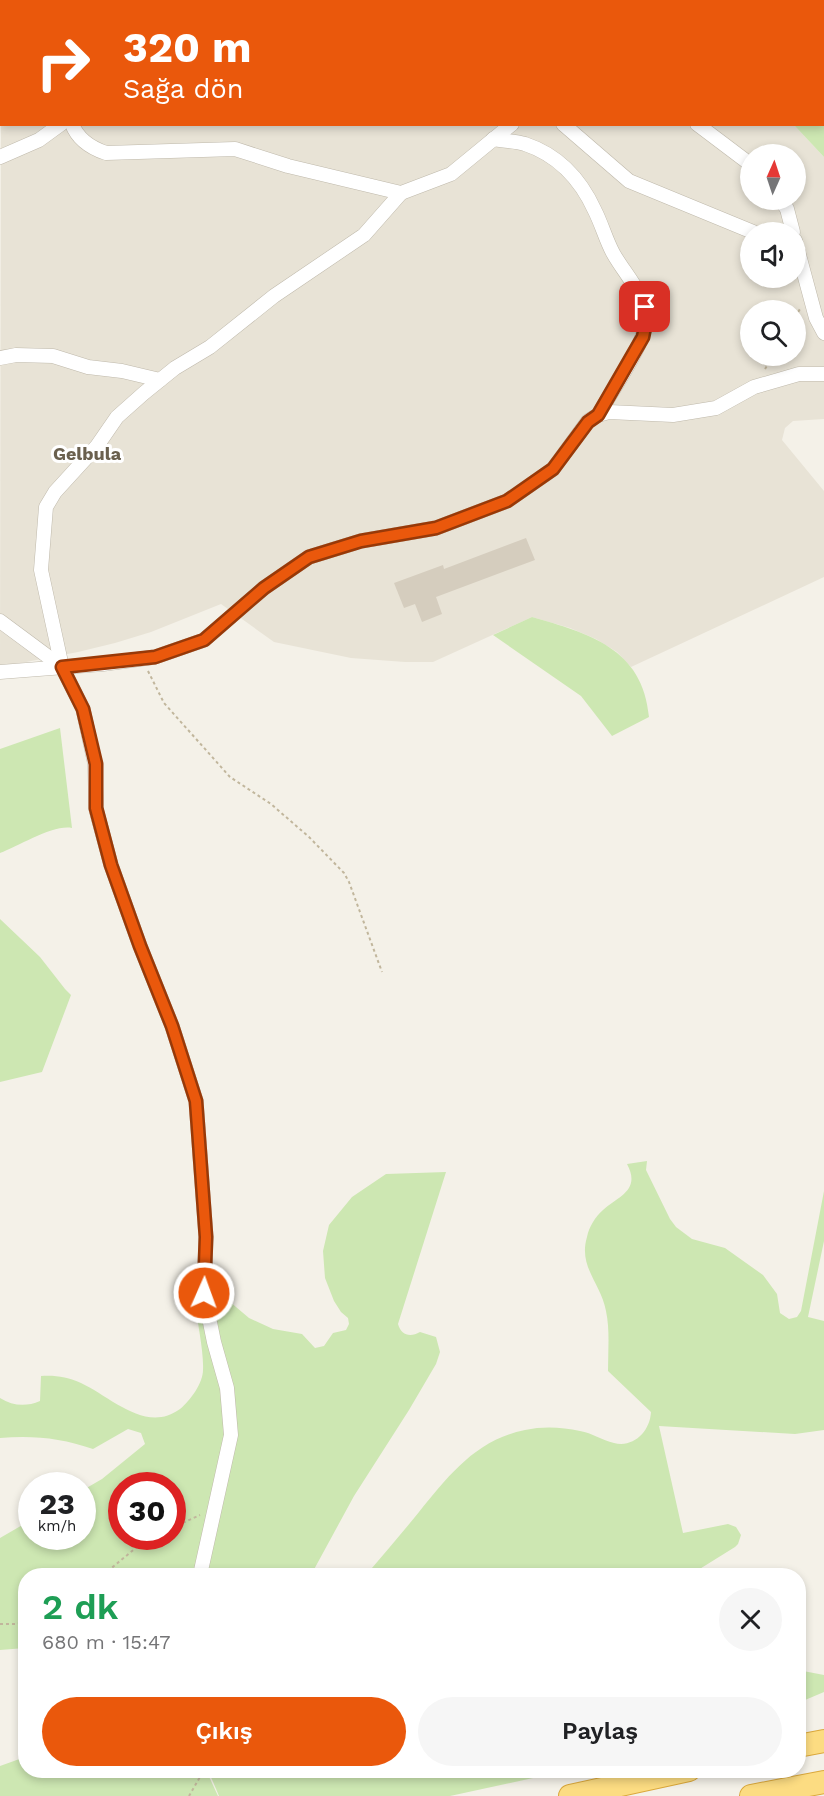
<!DOCTYPE html>
<html lang="tr">
<meta charset="utf-8">
<style>
:root{--surface:#fff;--page:#f6f6f6;--text:#202124;--muted:#757577;--accent:#ea580c}
body{margin:0;font-family:"Work Sans",sans-serif;background:var(--page);color:var(--text);height:100vh;display:flex;flex-direction:column;font-size:22px;white-space:nowrap}
*{box-sizing:border-box;margin:0}
p{font-size:20px;color:var(--muted)}
.icon{flex:none;width:33px;height:33px;fill:none;stroke:currentColor;stroke-width:2;stroke-linecap:round;stroke-linejoin:round}
.map{position:relative;flex:1;overflow:hidden}
.details{position:absolute;left:18px;top:1568px;width:788px;height:210px;display:flex;flex-direction:column;background:var(--surface);border-radius:24px;box-shadow:0 3px 9px #0003}
.details>*{flex:none}
.guide{position:absolute;left:0px;top:0px;width:825px;height:126px;box-shadow:0 3px 9px #0003;background:#ea580c;color:#fff;overflow:hidden}
.needle{width:39px;rotate:3deg}
.fabs{position:absolute;left:740px;top:144px;display:grid;gap:12px}
.fabs a{display:grid;place-items:center;width:66px;height:66px;border-radius:50%;background:var(--surface);box-shadow:0 3px 9px #0003;font-size:30px}
.speed{position:absolute;left:18px;top:1472px;display:flex;gap:12px;font-size:30px;font-weight:700;text-align:center}
.speed>*{display:grid;place-content:center;width:78px;height:78px;border-radius:50%;background:var(--surface);box-shadow:0 3px 9px #0003;line-height:1}
.speed small{font-size:15px;font-weight:400}
.speed .limit{border:9px solid #d22;background:#fff;color:#111}
.pin{position:absolute;display:grid;place-items:center;width:51px;height:51px;color:#fff;margin:-26px;border-radius:12px;box-shadow:0 3px 9px #0006}
.me{position:absolute;width:66px;margin:-33px;rotate:2deg;stroke-linejoin:round;filter:drop-shadow(0 0 4px #0008)}
.turn{display:flex;align-items:center;gap:21px;height:126px;padding:0 24px;font-size:27px}
.turn .icon{width:78px;height:78px;stroke-width:2.5}
.turn b{display:block;font-size:42px;line-height:51px}
.round{display:grid;place-items:center;flex:none;width:63px;height:63px;border-radius:32px;background:var(--page)}
.head{display:flex;align-items:center;justify-content:space-between;height:102px;padding:0 24px}
h1{font-size:36px;font-weight:600;line-height:45px;color:#1e9e55}
.primary-button{display:flex;gap:12px;margin-top:auto;padding:12px 24px}
.primary-button a{flex:1;height:69px;border-radius:36px;background:var(--accent);color:#fff;font-size:24px;font-weight:600;line-height:69px;text-align:center}
.primary-button a+a{background:var(--page);color:var(--text)}
.map>svg:first-child{display:block}
</style>
<div class="map">
<svg width="824" height="1796" viewBox="0 0 824 1796">
<rect width="100%" height="100%" fill="#f4f1e8"/>
<g fill="#e8e3d6" fill-rule="evenodd">
<polygon points="111,0 624,0 627,1 114,2"/>
<path d="M1 123 2 124 794 125 824 157V419L793 421 785 428 782 440 824 491V577L631 667 617 652 596 639 570 628 532 617 433 662H405L351 658 274 642 221 604 151 632 115 643 78 652 0 667ZM750 154H795V200H750ZM750 232H795V278H750ZM750 310H795V356H750Z"/>
</g>
<g fill="#cde7b2" fill-rule="evenodd">
<polygon points="624,0 824,0 824,157 794,125 824,124 824,2"/>
<path d="M532 617C588 633 643 648 649 717L612 736 581 696 493 635Z"/>
<path d="M60 728 72 828C54 824 19 846 0 853V749Z"/>
<polygon points="0,919 40,957 65,989 71,995 42,1072 0,1082"/>
<path d="M647 1161 646 1170 670 1219 676 1227 692 1239 725 1248 763 1275 777 1294 780 1313 789 1319 797 1317 801 1311 824 1191V1241L808 1317 824 1321V1430L795 1434 659 1426 683 1533 728 1524 736 1527 741 1535 738 1544 735 1547 690 1575H366C384 1554 402 1533 419 1512 449 1475 476 1440 525 1430 543 1426 562 1427 580 1431 592 1433 602 1440 614 1443 634 1448 650 1431 651 1412L608 1371C608 1351 610 1330 606 1311 601 1283 578 1267 587 1237 589 1227 595 1217 603 1210 619 1196 641 1190 627 1164Z"/>
<path d="M446 1172 398 1324C401 1335 410 1338 420 1332L436 1337 440 1352 436 1364 409 1410 354 1496 311 1575H184L186 1570 167 1568 142 1575H26L25 1648 0 1650V1538L31 1520 32 1536H82L83 1490 102 1479 145 1444 141 1433 128 1429 93 1449C62 1438 32 1435 0 1438V1398C13 1406 26 1407 40 1401L41 1376C55 1375 68 1377 81 1383 111 1397 146 1434 180 1409 190 1401 203 1383 203 1370 204 1352 197 1321 195 1302L223 1296 249 1318 273 1329 302 1334 315 1348 324 1346 333 1333 346 1330 349 1324 348 1318 341 1312 334 1301 325 1278 323 1251 329 1225 352 1197 386 1174ZM122 1485H172V1536H122Z"/>
<polygon points="798,1670 824,1675 824,1692 798,1703"/>
<polygon points="25,1757 26,1770 206,1770 218,1796 0,1796 0,1766"/>
<polygon points="208,1770 570,1770 450,1796 219,1796"/>
</g>
<polygon fill="#d5cdbe" points="526,538 535,560 436,597 442,614 422,622 415,604 404,608 394,583 443,565 444,569"/>
<g fill="none" stroke-linecap="round" stroke-linejoin="round">
<defs>
<g id="minor">
<polyline points="417,0 428,2"/>
<polyline points="195,2 198,0"/>
<path d="M72 124C78 140 91 148 106 153L235 149 288 166 401 193 451 174 512 124"/>
<polyline points="563,124 629,181 753,232"/>
<polyline points="697,124 750,164"/>
<path d="M493 139C503 141 515 141 525 144 558 155 581 180 595 211 602 225 606 240 613 253 625 275 647 295 646 322 645 343 610 394 598 415"/>
<polyline points="0,157 39,140 61,124"/>
<polyline points="781,200 787,209 793,232"/>
<polyline points="795,240 816,318 824,333"/>
<polyline points="0,358 16,355 53,356 88,367 122,371 160,380"/>
<polyline points="0,621 62,667"/>
<polyline points="0,672 103,664 155,657 204,640 264,588 309,557 361,541 436,528 507,501 553,469 588,421 598,415 609,412 673,415 716,408 754,387 799,374 824,374"/>
<polyline points="200,1575 231,1435 227,1388 214,1342 204,1293 206,1237 196,1101 172,1026 140,946 111,865 96,809 95,764 83,709 62,667 41,570 46,507 55,492 97,446 117,417 144,393 175,368 210,347 274,296 364,235 401,193"/>
</g>
<g id="trunk">
<polyline points="798,1746 824,1741"/>
<polyline points="570,1796 689,1770"/>
<polyline points="751,1796 824,1782"/>
</g>
</defs>
<use href="#minor" stroke="#bfb9ab" stroke-width="15"/>
<use href="#trunk" stroke="#dba83b" stroke-width="24"/>
<g stroke="#c1b69c" stroke-width="2" stroke-dasharray="3 3" stroke-linecap="butt">
<polyline points="795,317 800,309"/>
<polyline points="765,369 773,356"/>
<polyline points="148,671 164,703 230,777 271,804 309,837 344,873 349,882 382,972"/>
<polyline points="172,1528 200,1515"/>
<polyline points="103,1575 143,1542 155,1536"/>
<polyline points="0,1624 17,1624 26,1621"/>
<polyline points="189,1796 204,1770"/>
</g>
<use href="#minor" stroke="#fff" stroke-width="14"/>
<use href="#trunk" stroke="#fcdc82" stroke-width="22"/>
</g>
<g fill="none" stroke-linecap="round" stroke-linejoin="round">
<defs>
<polyline id="route" points="204,1293 206,1237 196,1101 172,1026 140,946 111,865 96,808 96,764 83,709 62,667 155,657 204,640 264,588 309,557 361,541 436,528 507,501 553,469 588,422 598,415 643,337 646,322 645,307"/>
</defs>
<use href="#route" stroke="#983908" stroke-width="15"/>
<use href="#route" stroke="#ea580c" stroke-width="10"/>
</g>
<g text-anchor="middle" stroke-width="6" stroke-linejoin="round" paint-order="stroke">
<g font-size="18" font-weight="bold" fill="#6a604e" stroke="#fff">
<text x="87" y="460">Gelbula</text>
</g>
</g>
</svg>
<div class="fabs">
<a><svg class="needle" viewBox="-14 -14 28 28"><path d="M0-13l5 13h-10z" fill="#e53935"/><path d="M0 13l5-13h-10z" fill="#757577"/></svg></a>
<a><svg class="icon" aria-label="sound" viewBox="0 0 24 24"><path d="M4 9h4l5-4v14l-5-4H4zM17 9q2 3 0 6"/></svg></a>
<a><svg class="icon" aria-label="search" viewBox="0 0 24 24"><circle cx="10" cy="10" r="6"/><path d="M15 15l6 6"/></svg></a>
</div>
<div class="speed"><div>23<small>km/h</small></div><div class="limit">30</div></div>
<div class="pin" style="left:645px;top:307px;background:#d93025"><svg class="icon" aria-label="arrive" viewBox="0 0 24 24"><path d="M6 21V4h12l-3 4 3 4H6"/></svg></div>
<svg class="me" style="left:204px;top:1293px" viewBox="-20 -20 40 40"><circle r="17" fill="#ea580c" stroke="#fff" stroke-width="3"/><path d="M0-11L8 9 0 5-8 9z" fill="#fff"/></svg>
<div class="guide">
<div class="turn"><svg class="icon" aria-label="right" viewBox="0 0 24 24"><path d="M7 20v-9h11M14 6l5 5-5 5"/></svg><div><b>320 m</b>Sağa dön</div></div>
</div>
<section class="details">
<div class="head"><div><h1>2 dk</h1><p>680 m · 15:47</p></div><a class="round"><svg class="icon" aria-label="close" viewBox="0 0 24 24"><path d="M6 6l12 12M18 6L6 18"/></svg></a></div>
<div class="primary-button"><a>Çıkış</a><a>Paylaş</a></div>
</section>
</div>
